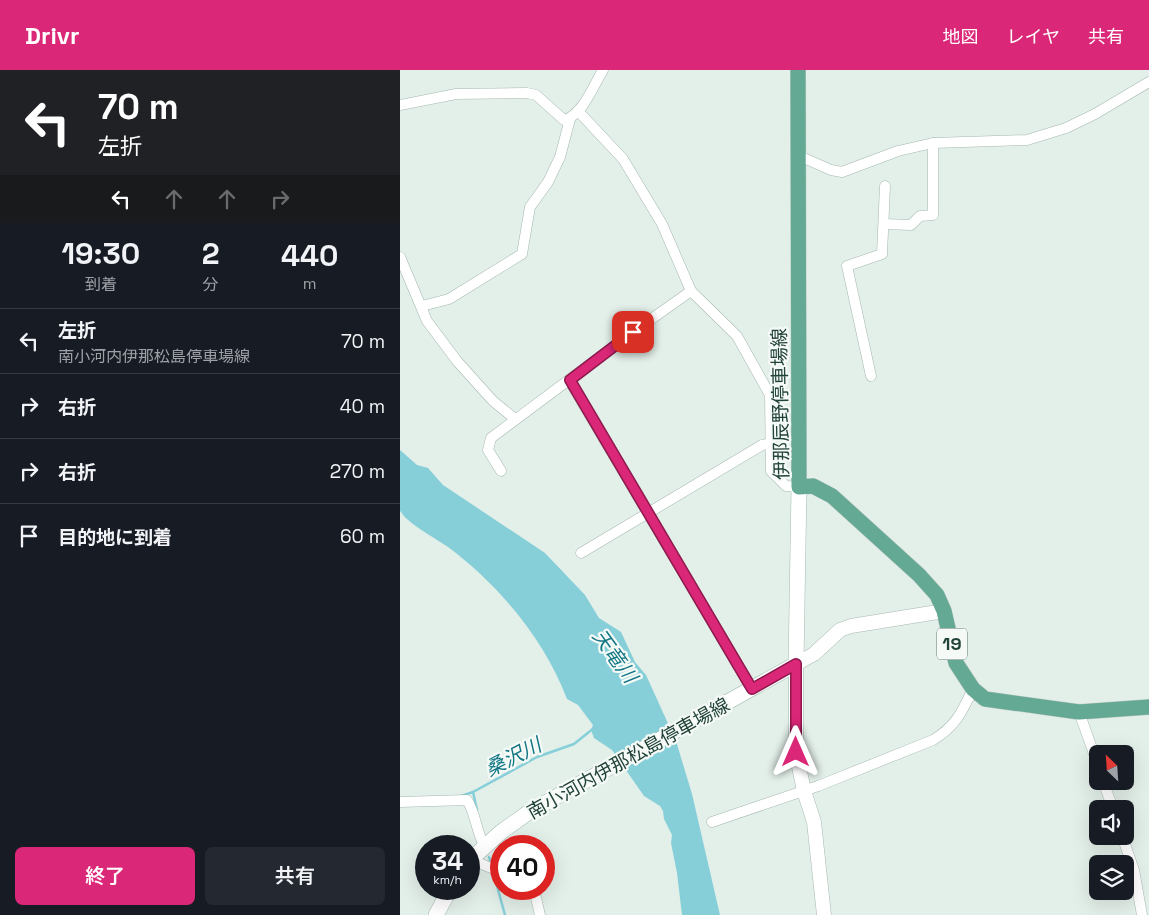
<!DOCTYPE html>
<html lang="ja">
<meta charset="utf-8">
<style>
:root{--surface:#171b24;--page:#242831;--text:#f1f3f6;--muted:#9ea1a6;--line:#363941;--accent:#db2777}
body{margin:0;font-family:"Space Grotesk","Noto Sans JP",sans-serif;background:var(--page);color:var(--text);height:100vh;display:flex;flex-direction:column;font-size:19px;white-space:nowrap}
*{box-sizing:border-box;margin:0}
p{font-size:16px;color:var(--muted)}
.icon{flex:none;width:28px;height:28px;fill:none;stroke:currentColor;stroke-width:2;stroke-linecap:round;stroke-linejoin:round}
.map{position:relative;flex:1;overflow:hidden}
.drawer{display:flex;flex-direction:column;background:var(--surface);width:400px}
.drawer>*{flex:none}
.hud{background:#202124;color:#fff;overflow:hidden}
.needle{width:32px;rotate:335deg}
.tools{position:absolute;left:689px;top:675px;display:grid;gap:10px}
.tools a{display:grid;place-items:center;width:45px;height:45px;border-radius:8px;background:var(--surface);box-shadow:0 5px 20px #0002;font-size:25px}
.speed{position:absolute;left:15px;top:765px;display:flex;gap:10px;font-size:25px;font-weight:700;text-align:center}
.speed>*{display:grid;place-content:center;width:65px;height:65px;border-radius:50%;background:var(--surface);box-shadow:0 5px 20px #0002;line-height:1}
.speed small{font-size:12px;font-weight:400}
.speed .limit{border:8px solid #d22;background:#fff;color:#111}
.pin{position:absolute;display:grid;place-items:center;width:42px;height:42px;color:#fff;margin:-21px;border-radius:10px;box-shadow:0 2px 8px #0006}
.me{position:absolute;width:55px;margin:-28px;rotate:0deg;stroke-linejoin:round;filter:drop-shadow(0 0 4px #0008)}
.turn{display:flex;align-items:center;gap:18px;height:105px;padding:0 15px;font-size:22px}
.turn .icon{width:65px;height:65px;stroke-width:2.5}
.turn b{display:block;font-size:35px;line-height:42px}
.lanes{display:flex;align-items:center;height:48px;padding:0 15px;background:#0003;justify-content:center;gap:25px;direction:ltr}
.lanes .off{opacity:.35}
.eta{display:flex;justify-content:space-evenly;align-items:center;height:85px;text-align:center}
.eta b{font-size:30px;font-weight:600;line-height:35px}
.button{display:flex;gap:10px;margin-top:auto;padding:10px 15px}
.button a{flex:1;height:58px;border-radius:8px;background:var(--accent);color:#fff;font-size:20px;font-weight:600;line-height:58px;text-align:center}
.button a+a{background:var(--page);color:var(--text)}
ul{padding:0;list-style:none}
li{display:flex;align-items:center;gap:15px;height:65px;padding:0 15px;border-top:1px solid var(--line)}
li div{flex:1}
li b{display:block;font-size:19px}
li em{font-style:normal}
header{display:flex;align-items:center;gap:30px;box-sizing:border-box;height:70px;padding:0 25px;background:var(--accent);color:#fff}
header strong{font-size:24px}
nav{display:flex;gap:28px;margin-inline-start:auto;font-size:18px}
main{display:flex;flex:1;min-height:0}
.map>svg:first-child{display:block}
</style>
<header>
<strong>Drivr</strong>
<nav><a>地図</a><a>レイヤ</a><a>共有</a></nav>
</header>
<main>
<section class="drawer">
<div class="hud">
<div class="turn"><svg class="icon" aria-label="left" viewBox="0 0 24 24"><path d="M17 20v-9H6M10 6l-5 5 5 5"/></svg><div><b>70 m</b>左折</div></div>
<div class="lanes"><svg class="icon" aria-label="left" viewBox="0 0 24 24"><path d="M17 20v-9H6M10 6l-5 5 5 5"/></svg><svg class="icon off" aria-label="ahead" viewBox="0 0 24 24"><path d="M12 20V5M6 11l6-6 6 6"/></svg><svg class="icon off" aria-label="ahead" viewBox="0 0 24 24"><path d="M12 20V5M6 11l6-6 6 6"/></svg><svg class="icon off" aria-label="right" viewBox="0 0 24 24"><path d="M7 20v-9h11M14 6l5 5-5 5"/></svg></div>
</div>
<div class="eta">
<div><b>19:30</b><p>到着</p></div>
<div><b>2</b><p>分</p></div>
<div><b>440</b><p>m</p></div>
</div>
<ul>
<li><svg class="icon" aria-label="left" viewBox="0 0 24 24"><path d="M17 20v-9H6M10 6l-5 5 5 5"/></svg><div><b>左折</b><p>南小河内伊那松島停車場線</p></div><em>70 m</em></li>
<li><svg class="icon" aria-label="right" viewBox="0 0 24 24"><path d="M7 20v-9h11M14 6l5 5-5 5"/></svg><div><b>右折</b></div><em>40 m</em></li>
<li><svg class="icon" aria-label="right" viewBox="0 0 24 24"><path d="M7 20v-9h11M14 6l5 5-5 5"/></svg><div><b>右折</b></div><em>270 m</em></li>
<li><svg class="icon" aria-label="arrive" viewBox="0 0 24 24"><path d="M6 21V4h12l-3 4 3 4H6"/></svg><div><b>目的地に到着</b></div><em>60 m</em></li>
</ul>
<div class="button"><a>終了</a><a>共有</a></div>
</section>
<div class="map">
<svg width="749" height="845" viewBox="0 0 749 845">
<rect width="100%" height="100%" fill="#e3efe9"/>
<path fill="#86cfd9" d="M0 380 17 395 28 398 43 415 145 483 185 525 199 548 221 562 235 592 246 605 276 671 292 724 320 845H282L277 803 271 773 272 765 264 749 263 741 260 736 244 726 212 680 194 668 191 660 193 655 178 635 167 629C145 570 99 515 48 477 35 468 19 460 7 449 4 447 3 444 0 441Z"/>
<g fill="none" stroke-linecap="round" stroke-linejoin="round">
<g stroke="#86cfd9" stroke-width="2.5">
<polyline points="73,722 77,740"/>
<polyline points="61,726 73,722 137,687 174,674 194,658"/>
<polyline points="89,787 90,790"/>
<polyline points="94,805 105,845"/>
</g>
<defs>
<g id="minor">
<path d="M0 35 56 24 127 23 136 25 164 50C183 45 193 16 203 0"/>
<polyline points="178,41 223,89 262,154 291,221 337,266 370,325 371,401 386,416 399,417"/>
<polyline points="397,85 431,100 442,102 498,81 533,73 627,70 666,58 695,44 749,12"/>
<polyline points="484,154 511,155 520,146 533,145 533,73"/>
<polyline points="0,187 27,251 57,291 93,331 115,349"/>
<polyline points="22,236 49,229 122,184 130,137 148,112 160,87 170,49"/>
<polyline points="471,306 447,196 482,184 485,116"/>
<polyline points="169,310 352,619"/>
<polyline points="101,401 88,380 91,368 233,262 291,221"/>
<polyline points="181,483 362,375 371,373"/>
<polyline points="679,642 698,695"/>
<polyline points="703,711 713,739"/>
<path d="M0 732 67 730C76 744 76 761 84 775"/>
<path d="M312 752 418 716 533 670C556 656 562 642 573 619"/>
<polyline points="722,766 734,800 742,845"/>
<polyline points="70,789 91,798 101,793"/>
<polyline points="134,819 140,845"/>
</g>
<polyline id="tertiary" points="424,845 414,752 404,721 396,682 396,594 414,584 440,560 451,556 544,541"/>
<g id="secondary">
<polyline points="69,791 101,762 129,742 396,594 399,417"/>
<polyline points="36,845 50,819"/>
</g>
<polyline id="primary" points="398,0 399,417 413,416 432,426 519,505 537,525 544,541 556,593 573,619 585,629 679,642 749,637"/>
</defs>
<use href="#minor" stroke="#a5b8b0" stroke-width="11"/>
<use href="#tertiary" stroke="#a5b8b0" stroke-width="15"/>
<use href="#secondary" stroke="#a1bcb1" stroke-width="16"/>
<use href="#primary" stroke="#c1cac7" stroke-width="16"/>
<use href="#minor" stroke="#fff" stroke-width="10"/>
<use href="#tertiary" stroke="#fff" stroke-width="14"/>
<use href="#secondary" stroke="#fff" stroke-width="15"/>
<use href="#primary" stroke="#63a994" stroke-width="15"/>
</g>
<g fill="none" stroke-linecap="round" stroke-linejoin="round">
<defs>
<polyline id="route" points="233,262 170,310 352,619 396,594 396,682"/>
</defs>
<use href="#route" stroke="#8e194d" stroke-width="12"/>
<use href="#route" stroke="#db2777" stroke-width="9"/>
</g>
<g text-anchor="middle" stroke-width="4.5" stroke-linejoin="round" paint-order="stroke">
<rect fill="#f5faf7" stroke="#617971" stroke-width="1" x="537" y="558.5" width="30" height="31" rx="4"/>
<g font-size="18" font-weight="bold" fill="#214238">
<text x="552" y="580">19</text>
</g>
<g font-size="19" fill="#214238" stroke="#f5faf7">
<text transform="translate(380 334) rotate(-91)" y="7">伊那辰野停車場線</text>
<text transform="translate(228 688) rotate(-29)" y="7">南小河内伊那松島停車場線</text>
</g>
<g font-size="20" font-style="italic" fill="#147785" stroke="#f5faf7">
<text transform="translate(215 586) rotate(54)" y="7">天竜川</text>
<text transform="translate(113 687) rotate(-27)" y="7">桑沢川</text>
</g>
</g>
</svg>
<div class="tools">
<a><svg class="needle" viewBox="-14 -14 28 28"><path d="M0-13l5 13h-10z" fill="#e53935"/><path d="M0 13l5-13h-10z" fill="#9ea1a6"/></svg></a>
<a><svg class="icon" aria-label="sound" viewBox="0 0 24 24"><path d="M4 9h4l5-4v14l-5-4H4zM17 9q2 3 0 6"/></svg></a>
<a><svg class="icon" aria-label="layers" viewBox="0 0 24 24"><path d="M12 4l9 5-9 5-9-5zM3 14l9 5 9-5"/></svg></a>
</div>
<div class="speed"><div>34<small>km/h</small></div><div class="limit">40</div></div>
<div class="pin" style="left:233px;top:262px;background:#d93025"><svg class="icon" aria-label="arrive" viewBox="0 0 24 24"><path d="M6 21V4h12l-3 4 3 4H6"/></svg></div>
<svg class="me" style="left:396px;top:682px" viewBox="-20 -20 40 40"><path d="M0-17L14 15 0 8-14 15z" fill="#db2777" stroke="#fff" stroke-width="4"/></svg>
</div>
</main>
